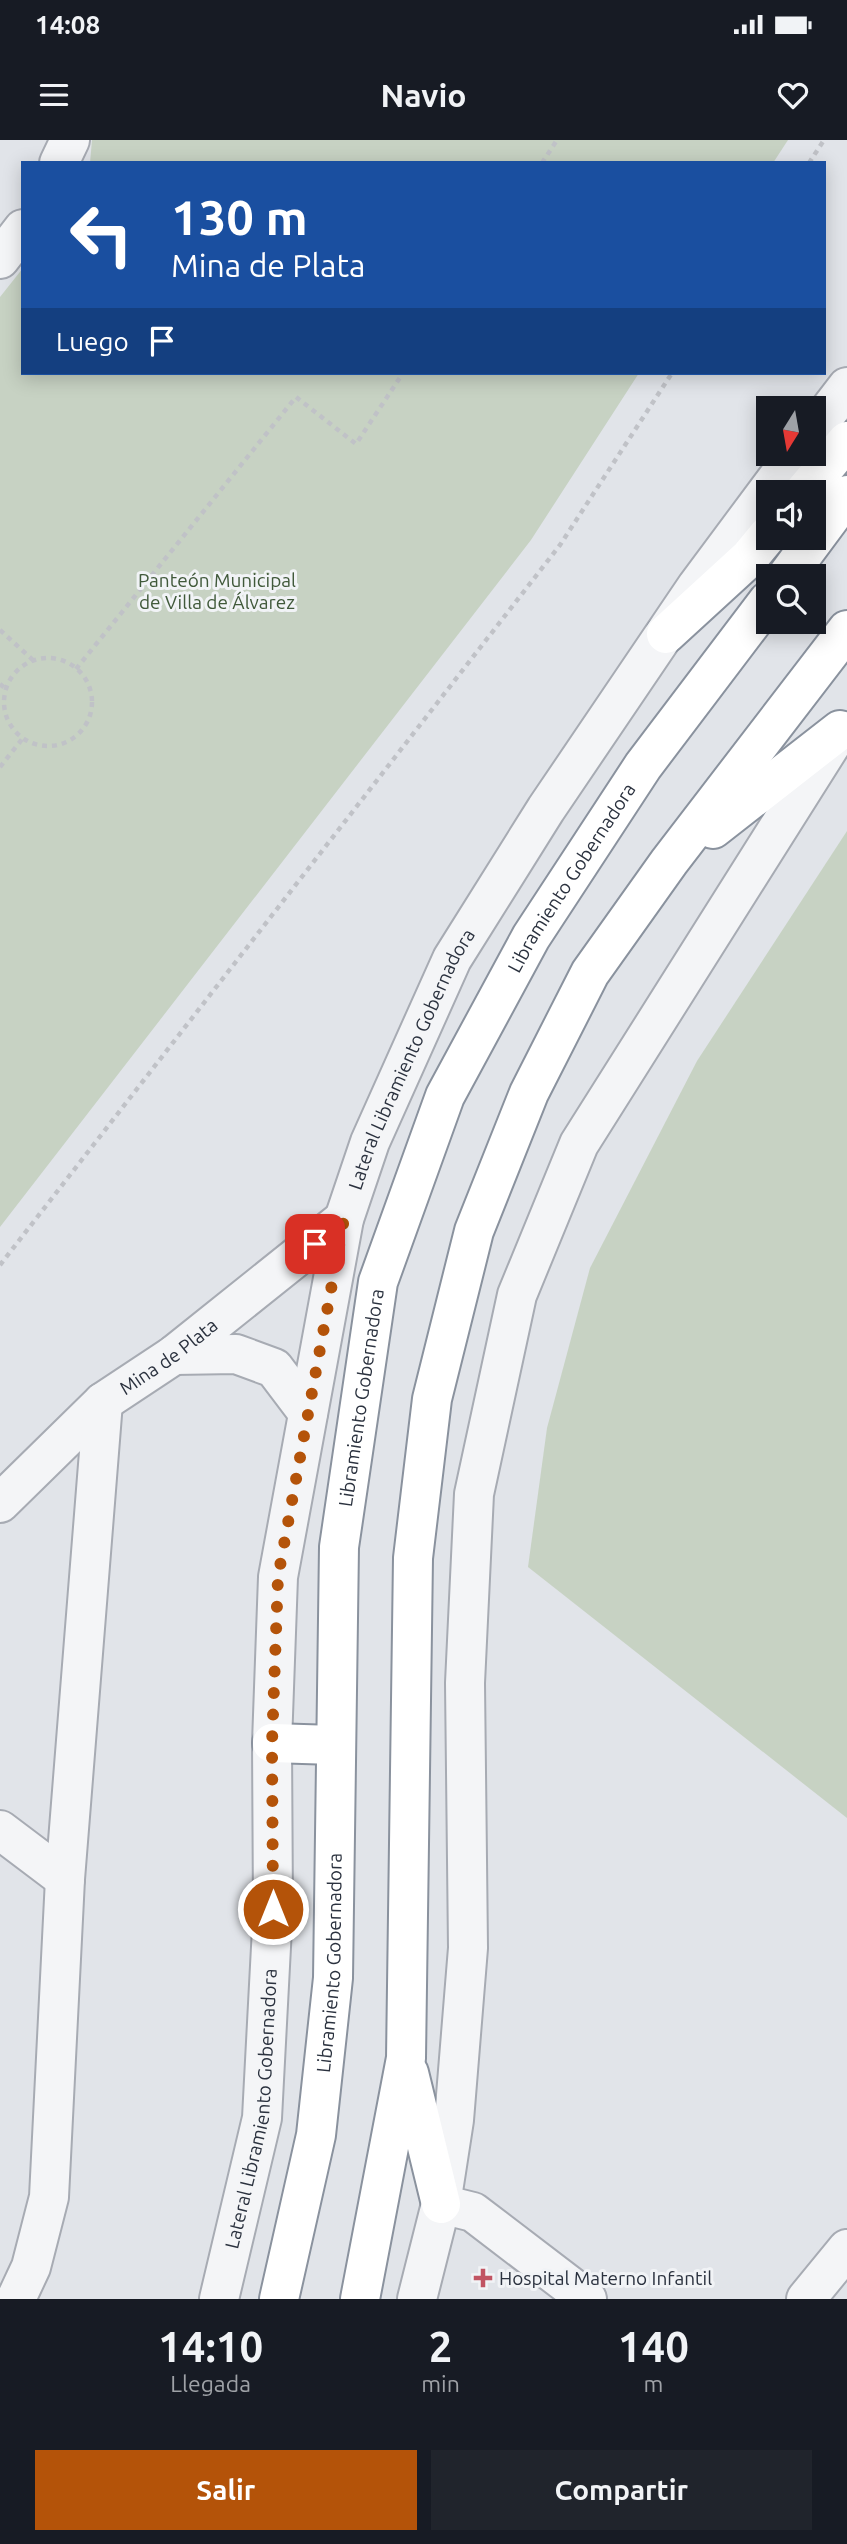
<!DOCTYPE html>
<html lang="es">
<meta charset="utf-8">
<style>
:root{--surface:#171b24;--page:#20242c;--text:#f1f3f6;--muted:#9ea1a6;--accent:#b45309}
body{margin:0;font-family:Ubuntu,sans-serif;background:var(--page);color:var(--text);height:100vh;display:flex;flex-direction:column;font-size:26px;white-space:nowrap}
*{box-sizing:border-box;margin:0}
p{font-size:23px;color:var(--muted)}
.icon{flex:none;width:38px;height:38px;fill:none;stroke:currentColor;stroke-width:2;stroke-linecap:round;stroke-linejoin:round}
.map{position:relative;height:2159px;overflow:hidden}
.side{display:flex;flex-direction:column;background:var(--surface);flex:1}
.side>*{flex:none}
.top-card{position:absolute;left:21px;top:21px;width:805px;height:214px;border-radius:0px;box-shadow:0 4px 18px #0003;background:#1a4fa0;color:#fff;overflow:hidden}
.needle{width:46px;rotate:191deg}
.buttons{position:absolute;left:756px;top:256px;display:grid;gap:14px}
.buttons a{display:grid;place-items:center;width:70px;height:70px;border-radius:0px;background:var(--surface);box-shadow:0 4px 18px #0003;font-size:35px}
.pin{position:absolute;display:grid;place-items:center;width:60px;height:60px;color:#fff;margin:-30px;border-radius:14px;box-shadow:0 4px 10px #0006}
.me{position:absolute;width:77px;margin:-38px;rotate:0deg;stroke-linejoin:round;filter:drop-shadow(0 0 5px #0008)}
.turn{display:flex;align-items:center;gap:24px;height:147px;padding:0 35px;font-size:32px}
.turn .icon{width:91px;height:91px;stroke-width:2.5}
.turn b{display:block;font-size:49px;line-height:60px}
.then{display:flex;align-items:center;height:66px;padding:0 35px;background:#0003;gap:14px;font-size:26px}
.eta{display:flex;justify-content:space-evenly;align-items:center;height:119px;text-align:center}
.eta b{font-size:42px;font-weight:700;line-height:49px}
.cta{display:flex;gap:14px;margin-top:auto;padding:14px 35px}
.cta a{flex:1;height:80px;border-radius:0px;background:var(--accent);color:#fff;font-size:28px;font-weight:700;line-height:80px;text-align:center}
.cta a+a{background:var(--page);color:var(--text)}
.status{display:flex;justify-content:space-between;align-items:center;height:49px;padding:0 35px;background:var(--surface);direction:ltr}
.status svg{height:19px;fill:currentColor}
header{display:flex;justify-content:space-between;align-items:center;height:91px;padding:0 35px;background:var(--surface);font-size:32px;font-weight:700}
.map>svg:first-child{display:block}
</style>
<div class="status"><b>14:08</b><svg viewBox="0 0 49 12"><path d="M0 12V9h3v3zM5 12V6h3v6zM10 12V3h3v9zM15 12V0h3v12zM26 1h20v11H26zM47 4h2v5h-2z"/></svg></div>
<header><svg class="icon" aria-label="menu" viewBox="0 0 24 24"><path d="M4 6h16M4 12h16M4 18h16"/></svg>Navio<svg class="icon" aria-label="heart" viewBox="0 0 24 24"><path d="M12 20l-8-8c-3-5 5-10 8-4 3-6 11-1 8 4z"/></svg></header>
<div class="map">
<svg width="847" height="2159" viewBox="0 0 847 2159">
<rect width="100%" height="100%" fill="#e1e4e9"/>
<g fill="#c7d2c3">
<polygon points="92,0 788,0 773,23 90,23"/>
<polygon points="23,128 23,233 639,233 531,400 0,1087 0,157"/>
<polygon points="847,691 847,1678 528,1427 547,1288 590,1128 697,921"/>
</g>
<g fill="none" stroke-linecap="round" stroke-linejoin="round">
<defs>
<g id="minor">
<polyline points="59,23 70,0"/>
<polyline points="0,119 23,89"/>
<polyline points="174,1215 236,1214 274,1228 308,1273"/>
<path id="s1" d="M0 1363 103 1262 174 1215 344 1079"/>
<polyline points="0,1690 65,1739"/>
<polyline points="441,2064 473,2072 587,2159"/>
<polyline points="16,2159 31,2127 49,2057 65,1739 103,1262"/>
<polyline points="806,2159 847,2109"/>
</g>
<g id="tertiary">
<polyline points="814,290 847,247"/>
<path id="s2" d="M219 2159 262 1978 273 1769 272 1603 278 1437 344 1079 370 1002 452 819 546 669 697 446 796 313"/>
<polyline points="417,2159 441,2064 454,1980 468,1808 465,1543 474,1354 517,1155 579,1004 837,595"/>
</g>
<g id="trunk">
<polyline points="804,352 847,301"/>
<polyline points="787,436 847,355"/>
<polyline points="666,494 749,418 768,395"/>
<polyline points="713,689 840,590"/>
<polyline points="272,1603 334,1605"/>
<polyline points="409,1933 441,2064"/>
<path id="s3" d="M279 2159 316 1995 333 1838 339 1407 378 1142 445 956 531 797 643 626 768 461"/>
<polyline points="360,2159 406,1918 413,1418 432,1259 474,1091 529,953 590,833 669,722 847,490"/>
</g>
</defs>
<use href="#minor" stroke="#a7abb3" stroke-width="42"/>
<use href="#tertiary" stroke="#a7abb3" stroke-width="42"/>
<use href="#trunk" stroke="#8a929e" stroke-width="42"/>
<g stroke="#c0c2c7" stroke-width="4.5" stroke-dasharray="5 5" stroke-linecap="butt">
<polyline points="542,23 557,0"/>
<polyline points="809,23 824,0"/>
<polyline points="0,490 34,521"/>
<circle cx="48" cy="562" r="44"/>
<polyline points="76,529 296,257 356,304 403,233"/>
<polyline points="0,544 6,549"/>
<polyline points="0,627 23,598"/>
<polyline points="0,1125 560,405 672,233"/>
</g>
<use href="#minor" stroke="#f4f5f7" stroke-width="38"/>
<use href="#tertiary" stroke="#f4f5f7" stroke-width="38"/>
<use href="#trunk" stroke="#fff" stroke-width="38"/>
</g>
<g fill="none" stroke-linecap="round" stroke-linejoin="round">
<polyline stroke="#b45309" stroke-width="12" stroke-dasharray="0 21.6" points="273,1769 272,1603 278,1437 344,1079 315,1104"/>
</g>
<path fill="#c15463" stroke="#f1f3f6" stroke-width="2.5" d="M479.5 2127.5h7v7h7v7h-7v7h-7v-7h-7v-7h7z"/>
<g text-anchor="middle" stroke-width="6" stroke-linejoin="round" paint-order="stroke">
<g font-size="19" fill="#40593a" stroke="#f1f3f6">
<text x="217" y="447">Panteón Municipal<tspan x="217" dy="22">de Villa de Álvarez</tspan></text>
</g>
<g font-size="19" fill="#2b323f" stroke="#f1f3f6">
<text dy="7" stroke="none"><textPath href="#s3" startOffset="1475">Libramiento Gobernadora</textPath></text>
<text dy="7" stroke="none"><textPath href="#s2" startOffset="1265">Lateral Libramiento Gobernadora</textPath></text>
<text dy="7" stroke="none"><textPath href="#s1" startOffset="224">Mina de Plata</textPath></text>
<text dy="7" stroke="none"><textPath href="#s3" startOffset="908">Libramiento Gobernadora</textPath></text>
<text dy="7" stroke="none"><textPath href="#s3" startOffset="341">Libramiento Gobernadora</textPath></text>
<text dy="7" stroke="none"><textPath href="#s2" startOffset="194">Lateral Libramiento Gobernadora</textPath></text>
</g>
<g font-size="19" fill="#2b323f" stroke="#f1f3f6" text-anchor="start">
<text x="499" y="2145">Hospital Materno Infantil</text>
</g>
</g>
</svg>
<div class="buttons">
<a><svg class="needle" viewBox="-14 -14 28 28"><path d="M0-13l5 13h-10z" fill="#e53935"/><path d="M0 13l5-13h-10z" fill="#9ea1a6"/></svg></a>
<a><svg class="icon" aria-label="sound" viewBox="0 0 24 24"><path d="M4 9h4l5-4v14l-5-4H4zM17 9q2 3 0 6"/></svg></a>
<a><svg class="icon" aria-label="search" viewBox="0 0 24 24"><circle cx="10" cy="10" r="6"/><path d="M15 15l6 6"/></svg></a>
</div>
<div class="pin" style="left:315px;top:1104px;background:#d93025"><svg class="icon" aria-label="arrive" viewBox="0 0 24 24"><path d="M6 21V4h12l-3 4 3 4H6"/></svg></div>
<svg class="me" style="left:273px;top:1769px" viewBox="-20 -20 40 40"><circle r="17" fill="#b45309" stroke="#fff" stroke-width="3"/><path d="M0-11L8 9 0 5-8 9z" fill="#fff"/></svg>
<div class="top-card">
<div class="turn"><svg class="icon" aria-label="left" viewBox="0 0 24 24"><path d="M17 20v-9H6M10 6l-5 5 5 5"/></svg><div><b>130 m</b>Mina de Plata</div></div>
<div class="then">Luego<svg class="icon" aria-label="arrive" viewBox="0 0 24 24"><path d="M6 21V4h12l-3 4 3 4H6"/></svg></div>
</div>
</div>
<section class="side">
<div class="eta">
<div><b>14:10</b><p>Llegada</p></div>
<div><b>2</b><p>min</p></div>
<div><b>140</b><p>m</p></div>
</div>
<div class="cta"><a>Salir</a><a>Compartir</a></div>
</section>
